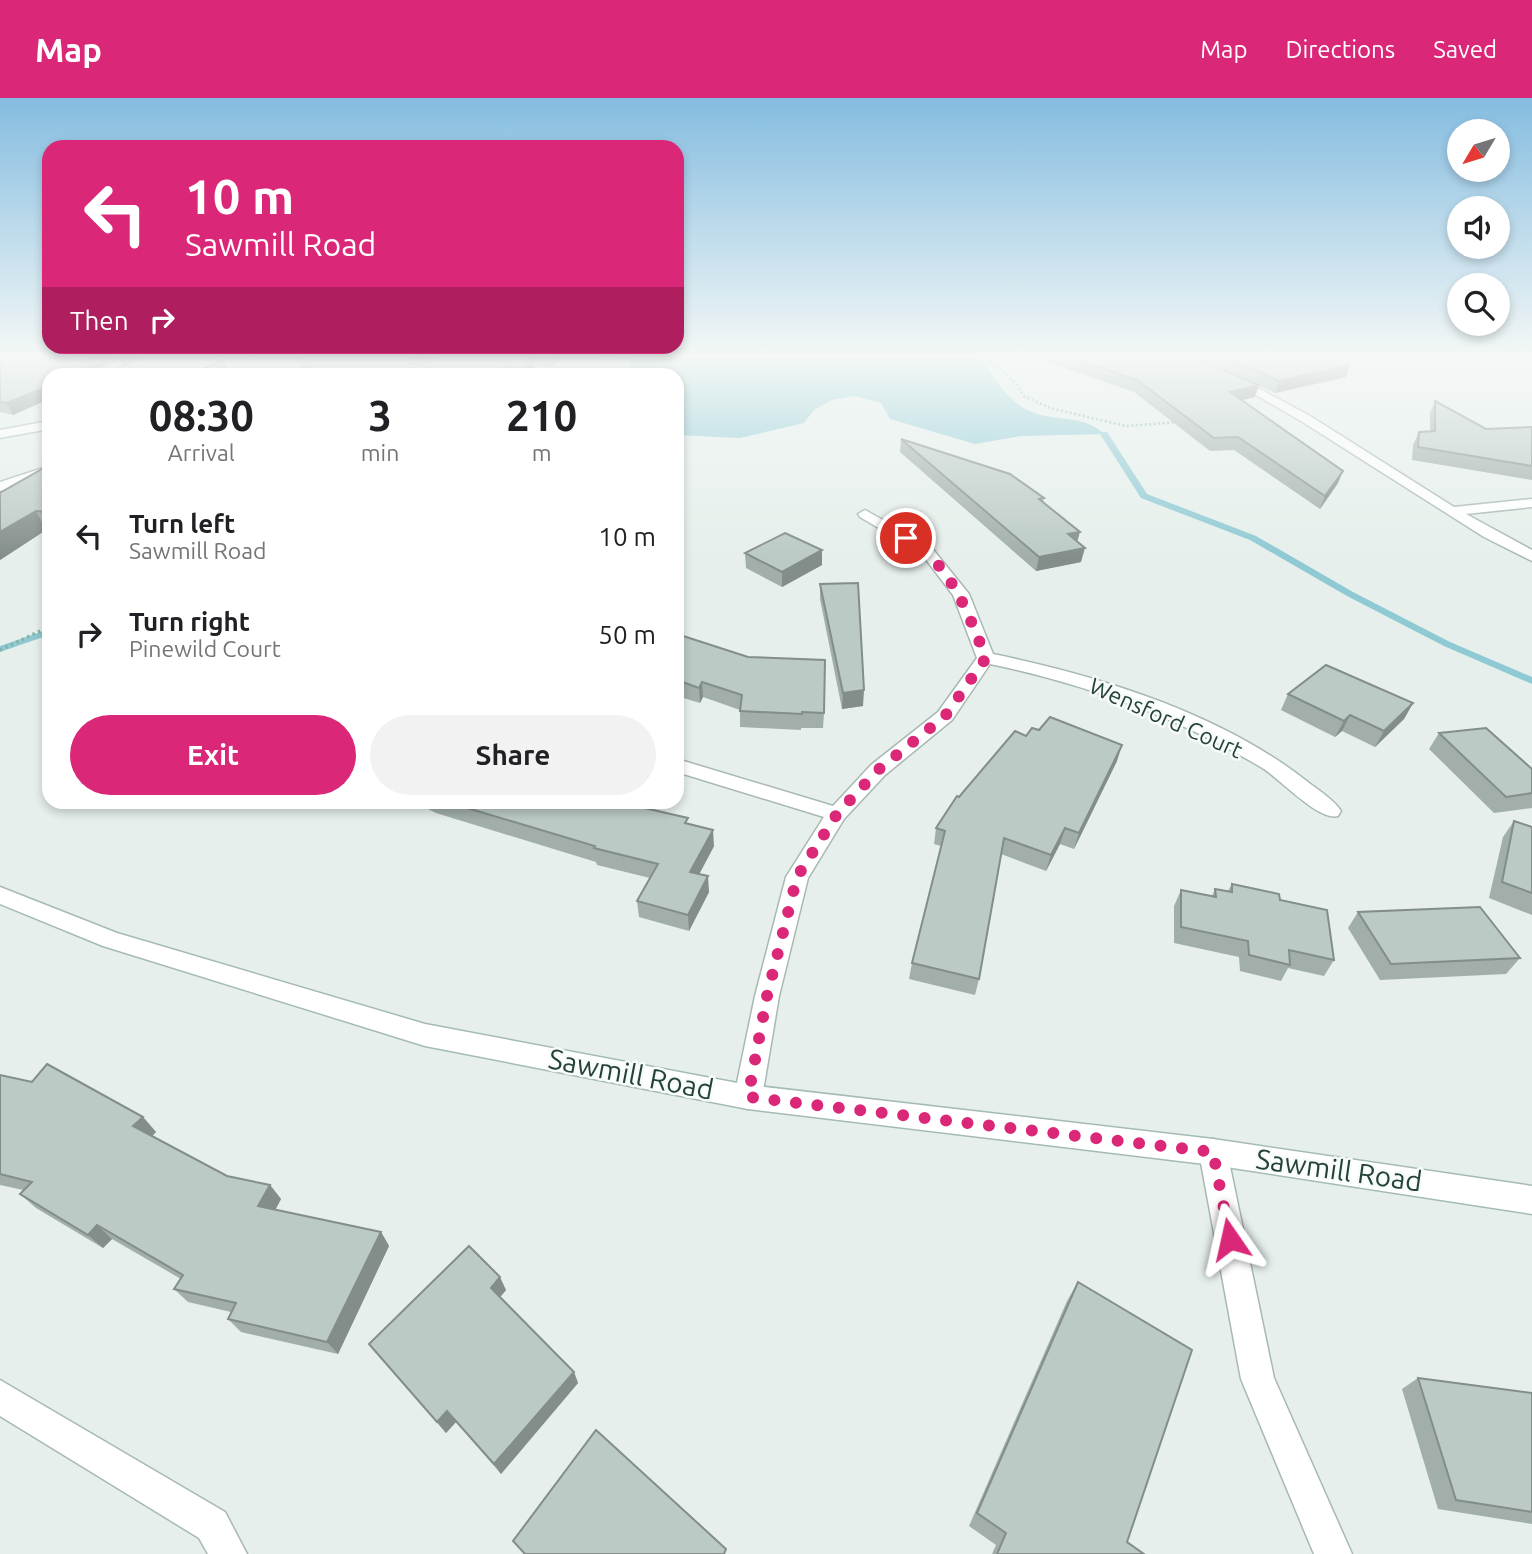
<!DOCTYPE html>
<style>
:root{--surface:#fff;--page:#f2f2f2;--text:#202124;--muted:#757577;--accent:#db2777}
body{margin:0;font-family:Ubuntu,sans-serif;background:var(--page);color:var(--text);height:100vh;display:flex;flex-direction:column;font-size:26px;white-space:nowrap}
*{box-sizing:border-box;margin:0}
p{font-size:23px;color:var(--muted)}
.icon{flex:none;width:38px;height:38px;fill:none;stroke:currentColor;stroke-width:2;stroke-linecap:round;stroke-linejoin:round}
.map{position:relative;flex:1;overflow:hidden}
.details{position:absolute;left:42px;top:270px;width:642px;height:441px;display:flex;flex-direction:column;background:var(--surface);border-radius:21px;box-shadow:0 4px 10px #0003}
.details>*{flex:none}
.banner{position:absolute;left:42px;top:42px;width:642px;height:214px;border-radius:21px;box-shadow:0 4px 10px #0003;background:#db2777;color:#fff;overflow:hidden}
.needle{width:46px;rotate:232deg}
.buttons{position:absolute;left:1447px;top:21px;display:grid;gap:14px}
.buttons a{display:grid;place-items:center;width:63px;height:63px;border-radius:50%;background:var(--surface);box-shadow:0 4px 10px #0003;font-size:35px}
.pin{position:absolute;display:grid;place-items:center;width:60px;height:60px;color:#fff;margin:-30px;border:4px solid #fff;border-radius:50%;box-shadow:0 2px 7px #0007}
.me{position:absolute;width:77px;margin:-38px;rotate:349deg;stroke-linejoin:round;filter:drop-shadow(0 0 5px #0008)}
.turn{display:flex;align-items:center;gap:24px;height:147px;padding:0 28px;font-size:32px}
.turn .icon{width:91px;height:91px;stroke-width:2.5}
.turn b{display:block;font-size:49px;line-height:60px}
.then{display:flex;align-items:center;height:66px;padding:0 28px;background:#0003;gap:14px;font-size:26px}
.eta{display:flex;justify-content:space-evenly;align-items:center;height:119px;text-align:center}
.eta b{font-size:42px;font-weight:600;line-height:49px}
.action{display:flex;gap:14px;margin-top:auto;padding:14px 28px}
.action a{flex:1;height:80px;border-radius:42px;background:var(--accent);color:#fff;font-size:28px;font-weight:600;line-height:80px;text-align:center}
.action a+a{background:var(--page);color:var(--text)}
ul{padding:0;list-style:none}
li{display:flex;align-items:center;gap:21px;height:98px;padding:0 28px}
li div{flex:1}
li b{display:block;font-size:26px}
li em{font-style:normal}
header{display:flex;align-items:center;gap:42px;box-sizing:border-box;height:98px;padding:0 35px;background:var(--accent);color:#fff}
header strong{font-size:33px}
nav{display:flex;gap:38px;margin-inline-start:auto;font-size:24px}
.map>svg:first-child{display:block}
</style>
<header>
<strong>Map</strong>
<nav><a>Map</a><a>Directions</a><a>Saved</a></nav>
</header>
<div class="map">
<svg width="1532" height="1456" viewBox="0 0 1532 1456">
<rect width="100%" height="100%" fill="#e6efeb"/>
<path fill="#8ec9d4" d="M627 256H977C994 277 1006 304 1032 314 1056 324 1084 316 1104 336L1021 338 975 346 890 321 881 305 854 298 832 302 814 312 804 325 740 340 677 337V276H621L632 269Z"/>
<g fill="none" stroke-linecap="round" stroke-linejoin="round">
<g fill="#8ec9d4" fill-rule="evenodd">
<polygon points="1101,334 1107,334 1147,396 1256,438 1353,494 1450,544 1532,579 1532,586 1444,548 1347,498 1250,442 1141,400 1100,336"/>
<polygon points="49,531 49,537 0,554 0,548"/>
</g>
<defs>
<g id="street">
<polygon points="128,256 141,256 106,276 94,276"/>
<polygon points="1234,277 1310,318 1454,409 1532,401 1532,409 1466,416 1532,452 1532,463 1484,439 1301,323 1230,282 1228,280"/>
<polygon points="49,323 49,331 0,340 0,332"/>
<polygon points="49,368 49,376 0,393 0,384"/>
<path d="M865 412 931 449 969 496 993 556C1100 578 1223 616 1309 685 1320 693 1334 702 1341 713L1338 718C1319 723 1282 683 1264 671 1180 620 1086 586 990 566L952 622 885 677 844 721 808 780 779 898 762 999 758 1008 748 1011 738 1008 734 999 755 898 786 779 824 719 677 674V661L833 708 871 667 938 614 977 560 953 497 921 455 860 419 858 416Z"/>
<polygon points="1213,1041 1223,1045 1227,1054 1274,1280 1352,1456 1314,1456 1241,1281 1199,1054 1203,1045"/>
<polygon points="0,1282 225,1414 247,1456 208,1456 199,1440 0,1318"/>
</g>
<polygon id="secondary" points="0,789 117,835 425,926 748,987 1213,1041 1532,1088 1532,1116 1213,1067 748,1011 425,948 103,848 0,806"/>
</defs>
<use href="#street" stroke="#a8b8b2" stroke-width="3"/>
<use href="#secondary" stroke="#a4bbb3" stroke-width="3"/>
<g stroke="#86b3a5" stroke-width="2.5" stroke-dasharray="2 2.5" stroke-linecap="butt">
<polyline points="983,256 1017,287 1024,298 1050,310 1126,328 1180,324"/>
<polyline points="589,276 615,256"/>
</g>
<polyline stroke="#86b3a5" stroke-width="3.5" stroke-dasharray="2.5 3.5" stroke-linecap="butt" points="0,552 49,529"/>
<use href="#street" fill="#fff" fill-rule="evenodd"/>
<use href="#secondary" fill="#fff" fill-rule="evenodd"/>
</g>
<g fill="#a1aea9">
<polygon points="0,256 153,256 123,269 118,259 98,271 101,276 49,276 49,301 13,317 0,314"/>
<polygon points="288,256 433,256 421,267 424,267 437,256 564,256 560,262 552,269 535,268 529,276 512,276 511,275 510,276 308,276"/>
<polygon points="1024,256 1183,256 1255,299 1242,302 1338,385 1320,411 1234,352 1210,353 1134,294"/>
<polygon points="1185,256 1327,256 1350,267 1346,279 1275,295 1207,264"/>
<polygon points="1435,303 1486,331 1532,329 1532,382 1412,362 1413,347 1419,334 1430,334 1430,315"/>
<polygon points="901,341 1044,400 1043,405 1077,443 1081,464 1036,473 900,354"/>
<polygon points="49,367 49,433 46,432 0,462 0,395"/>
<polygon points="745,455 822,467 782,489 746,470"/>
<polygon points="820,486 863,608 842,611 820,501"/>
<polygon points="677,536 824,615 823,630 801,630 801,632 740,629 740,612 703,599 700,605 677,598"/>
<polygon points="1288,596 1413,605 1404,621 1375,649 1342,633 1335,639 1281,612"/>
<polygon points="1439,635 1532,671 1532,710 1494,715 1429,651"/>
<polygon points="1026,638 1117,663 1074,751 1060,746 1046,773 1001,756 979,881 975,897 909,881 912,865 941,748 934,746 936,730 959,699"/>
<polygon points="414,704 603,704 688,726 714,748 699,776 709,794 689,833 639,819 637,803 650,780 597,767 596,764 436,715"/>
<polygon points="1514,723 1532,729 1532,817 1489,800 1503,739"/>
<polygon points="1232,786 1280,802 1334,862 1324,878 1288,870 1281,883 1240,873 1239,859 1174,845 1174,808 1181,792 1212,798 1215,791 1228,793"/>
<polygon points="1358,814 1520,860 1506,876 1380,882 1348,830"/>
<polygon points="0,977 143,1019 156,1034 152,1038 227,1078 270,1087 281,1101 275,1112 381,1134 389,1148 338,1256 241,1234 228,1221 231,1214 188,1204 174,1191 181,1181 112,1141 103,1150 36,1110 20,1096 23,1092 0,1087"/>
<polygon points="1078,1184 1127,1444 1144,1456 992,1456 996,1447 969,1428 1067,1203"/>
<polygon points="506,1192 500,1199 574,1274 578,1285 501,1376 456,1324 446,1335 369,1246"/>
<polygon points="1418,1280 1532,1295 1532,1426 1438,1411 1402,1291"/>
</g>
<g fill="#838d89">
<polygon points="100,256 153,256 123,269 118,259 98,271 101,276 75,276 86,264"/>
<polygon points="417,256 433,256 412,274 409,266 410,263"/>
<polygon points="551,256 564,256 560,262 552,269 550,257"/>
<polygon points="533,257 535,268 529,276 518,276"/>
<polygon points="509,264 511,275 510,276 499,276"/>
<polygon points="1350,267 1346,279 1275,295 1279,283"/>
<polygon points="1259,287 1255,299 1226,306 1230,294"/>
<polygon points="49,288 49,301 13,317 7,305"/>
<polygon points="1343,373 1338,385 1320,411 1325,398"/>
<polygon points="36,413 46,432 0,462 0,434"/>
<polygon points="1080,434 1076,448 1068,436"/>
<polygon points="1085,450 1081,464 1036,473 1039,459"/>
<polygon points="822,452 822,467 782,489 782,474"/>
<polygon points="702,584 703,599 700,605 699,590"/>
<polygon points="864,592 863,608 842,611 843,595"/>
<polygon points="1413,605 1404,621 1375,649 1384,633"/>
<polygon points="1350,617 1342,633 1335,639 1344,623"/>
<polygon points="1122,647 1117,663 1074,751 1079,735"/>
<polygon points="1065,730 1060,746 1046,773 1051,757"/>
<polygon points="713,732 714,748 692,790 690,774"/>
<polygon points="708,778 709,794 689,833 688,817"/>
<polygon points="143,1019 156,1034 147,1043 133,1028"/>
<polygon points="270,1087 281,1101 270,1122 258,1108"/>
<polygon points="97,1127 112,1141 103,1150 88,1137"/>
<polygon points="381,1134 389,1148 338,1256 327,1244"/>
<polygon points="500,1179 506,1192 497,1203 491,1190"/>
<polygon points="574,1274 578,1285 501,1376 494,1366"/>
<polygon points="447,1313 456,1324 446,1335 437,1324"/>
</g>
<g fill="#bbcac4" stroke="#838d89" stroke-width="2">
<polygon points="0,256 100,256 86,264 89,268 97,268 75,276 49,276 49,288 7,305 0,304 0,265 3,264 0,264"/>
<polygon points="296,256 417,256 410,263 409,266 424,267 437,256 551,256 550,257 533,257 518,276 517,276 509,264 499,276 317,276"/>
<polygon points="1059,256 1183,256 1259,287 1230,294 1343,373 1325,398 1238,339 1214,340 1137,282"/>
<polygon points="1219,256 1327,256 1350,267 1279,283"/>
<polygon points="222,262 227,276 192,276"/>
<polygon points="1435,303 1486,331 1532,329 1532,368 1418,349 1419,334 1435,333"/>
<polygon points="901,341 1010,376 1044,400 1039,401 1080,434 1068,436 1085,450 1039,459"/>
<polygon points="49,367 49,414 36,413 0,434 0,395"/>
<polygon points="785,435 822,452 782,474 745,455"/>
<polygon points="858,485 864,592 843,595 820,486"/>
<polygon points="677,536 748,559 825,562 824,615 802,614 802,616 740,613 742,597 702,584 699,590 677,582"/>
<polygon points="1326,567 1413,605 1384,633 1350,617 1344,623 1288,596"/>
<polygon points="1050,619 1122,647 1079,735 1065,730 1051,757 1004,740 979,881 912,865 945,733 936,730 957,698 959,699 1015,633 1026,638 1032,630 1039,632"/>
<polygon points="1486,630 1532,671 1532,695 1506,699 1439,635"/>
<polygon points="447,704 603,704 620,708 623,705 688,720 685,725 713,732 690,774 708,778 688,817 637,803 658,766 594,750 595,748"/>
<polygon points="1514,723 1532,729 1532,795 1502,784"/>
<polygon points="1232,786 1279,796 1280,802 1327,812 1334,862 1289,852 1290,867 1249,857 1248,843 1181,829 1181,792 1216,799 1215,791 1232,794"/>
<polygon points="1480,809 1520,860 1391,866 1358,814"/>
<polygon points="47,966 143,1019 133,1028 227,1078 270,1087 258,1108 381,1134 327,1244 228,1221 236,1205 174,1191 183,1177 97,1127 88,1137 20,1096 32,1084 0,1076 0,977 32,984"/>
<polygon points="469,1148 500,1179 491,1190 574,1274 494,1366 447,1313 437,1324 369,1246"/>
<polygon points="1078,1184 1192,1252 1127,1444 1144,1456 997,1456 1006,1435 977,1415"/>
<polygon points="1418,1280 1532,1295 1532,1414 1456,1402"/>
<polygon points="596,1332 726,1451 724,1456 525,1456 513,1443"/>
</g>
<linearGradient id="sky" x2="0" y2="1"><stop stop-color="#84bce0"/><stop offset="0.56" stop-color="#f4f8f6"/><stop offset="1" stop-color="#f4f8f6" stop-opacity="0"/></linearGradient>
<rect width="1532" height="460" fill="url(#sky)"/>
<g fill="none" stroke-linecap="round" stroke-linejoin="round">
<path stroke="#db2777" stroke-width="12" stroke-dasharray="0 21.6" d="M906 440C951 466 967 513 986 560L945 618 878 672 837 716 797 779 767 898 748 999 1213 1054 1230 1141"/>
</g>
<g text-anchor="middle" stroke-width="5" stroke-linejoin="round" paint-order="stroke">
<g font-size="23" fill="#24423a" stroke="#f7fbf9">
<text transform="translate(1166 620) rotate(24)" y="8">Wensford Court</text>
</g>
<g font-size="28" fill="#24423a" stroke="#f7fbf9">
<text transform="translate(631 976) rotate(11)" y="10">Sawmill Road</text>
<text transform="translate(1339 1072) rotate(8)" y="10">Sawmill Road</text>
</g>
</g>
</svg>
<div class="buttons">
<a><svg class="needle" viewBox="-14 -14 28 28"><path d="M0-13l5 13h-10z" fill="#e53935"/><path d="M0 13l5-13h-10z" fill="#757577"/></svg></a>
<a><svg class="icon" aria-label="sound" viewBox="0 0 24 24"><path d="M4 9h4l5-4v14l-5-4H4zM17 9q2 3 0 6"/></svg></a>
<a><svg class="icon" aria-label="search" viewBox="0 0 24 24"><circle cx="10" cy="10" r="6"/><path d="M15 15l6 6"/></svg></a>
</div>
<div class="pin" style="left:906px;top:440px;background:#d93025"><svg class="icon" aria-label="arrive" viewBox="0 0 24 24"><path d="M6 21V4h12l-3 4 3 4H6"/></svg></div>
<svg class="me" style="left:1230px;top:1141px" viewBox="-20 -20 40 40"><path d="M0-17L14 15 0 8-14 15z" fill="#db2777" stroke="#fff" stroke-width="4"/></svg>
<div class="banner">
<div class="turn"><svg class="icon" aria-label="left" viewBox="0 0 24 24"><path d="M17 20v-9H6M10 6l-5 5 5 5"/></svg><div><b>10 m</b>Sawmill Road</div></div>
<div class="then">Then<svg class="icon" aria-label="right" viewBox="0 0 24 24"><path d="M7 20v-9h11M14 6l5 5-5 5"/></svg></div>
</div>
<section class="details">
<div class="eta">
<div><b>08:30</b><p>Arrival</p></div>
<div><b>3</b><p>min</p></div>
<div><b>210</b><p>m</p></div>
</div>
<ul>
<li><svg class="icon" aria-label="left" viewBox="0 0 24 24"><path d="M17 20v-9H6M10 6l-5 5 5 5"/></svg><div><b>Turn left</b><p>Sawmill Road</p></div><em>10 m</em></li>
<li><svg class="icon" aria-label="right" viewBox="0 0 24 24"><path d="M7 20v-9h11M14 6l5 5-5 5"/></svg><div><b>Turn right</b><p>Pinewild Court</p></div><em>50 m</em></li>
</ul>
<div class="action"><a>Exit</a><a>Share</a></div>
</section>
</div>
